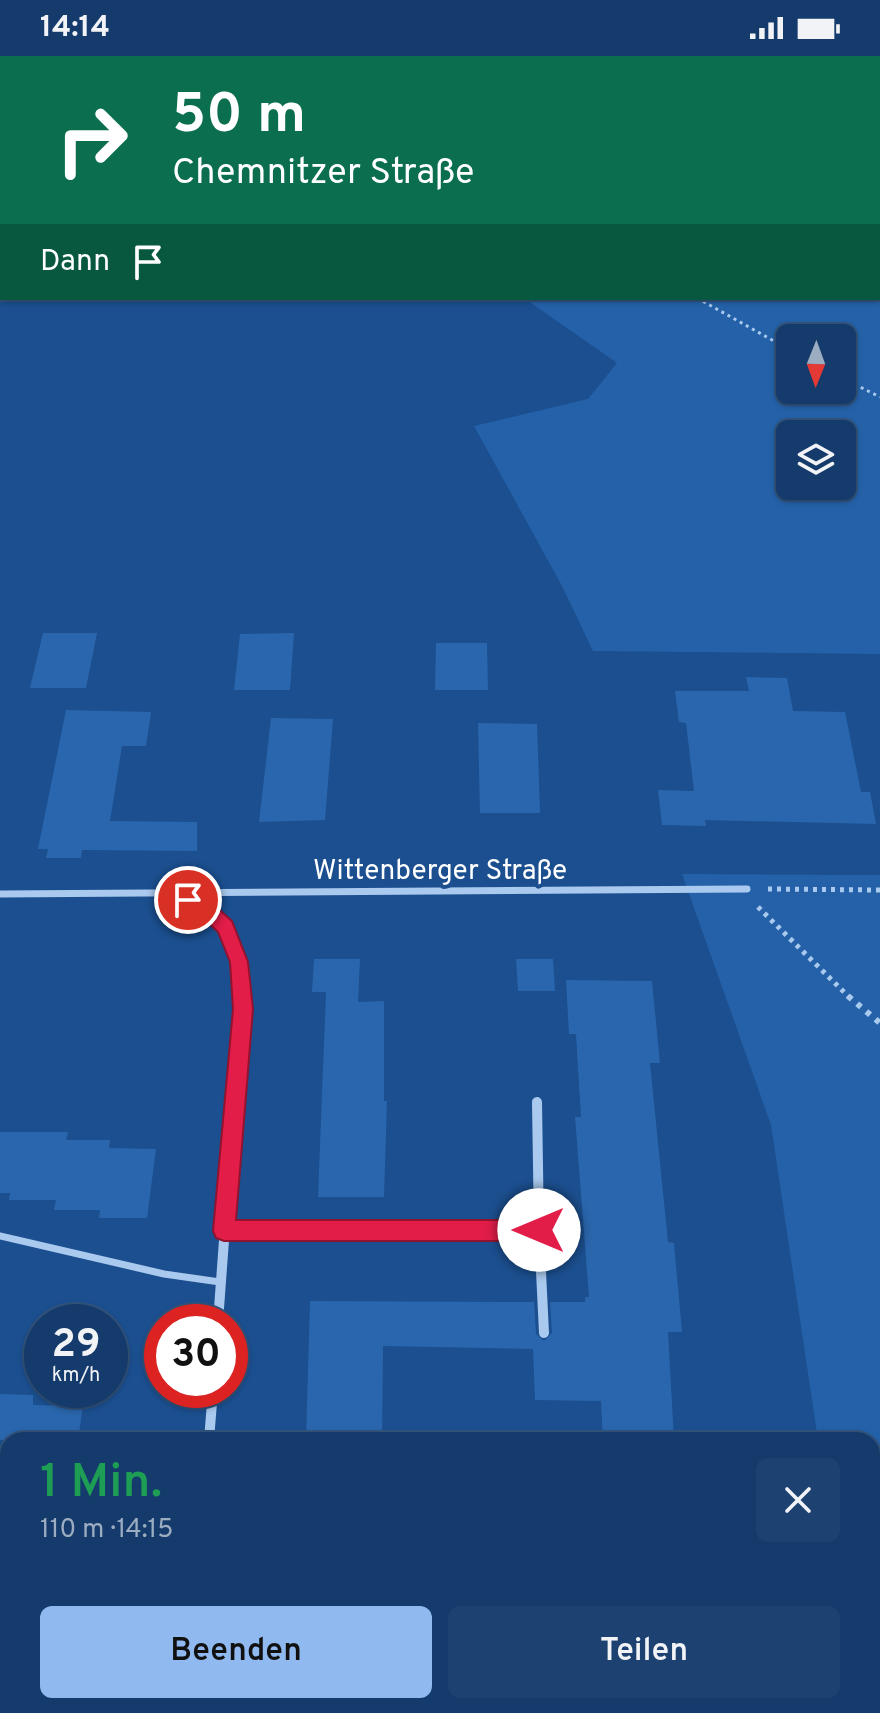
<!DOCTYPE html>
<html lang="de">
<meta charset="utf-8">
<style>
:root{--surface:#143b6b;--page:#1d4271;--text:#f1f3f6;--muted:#9dadc1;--line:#33557e;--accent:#90b9f0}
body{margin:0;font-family:Overpass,sans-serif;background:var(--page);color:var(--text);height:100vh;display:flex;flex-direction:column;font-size:30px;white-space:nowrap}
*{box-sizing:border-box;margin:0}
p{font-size:26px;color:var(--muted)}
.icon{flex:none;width:44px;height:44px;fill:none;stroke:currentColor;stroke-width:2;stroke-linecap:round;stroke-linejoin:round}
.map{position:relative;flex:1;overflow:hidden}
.drawer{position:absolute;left:0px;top:1376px;width:880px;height:282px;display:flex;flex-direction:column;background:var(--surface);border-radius:24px 24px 0 0;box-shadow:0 2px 6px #0004,0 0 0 2px var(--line)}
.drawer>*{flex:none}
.top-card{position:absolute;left:0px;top:0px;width:880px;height:244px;box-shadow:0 2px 6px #0004,0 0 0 2px var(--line);background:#0b6e4f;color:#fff;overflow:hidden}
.needle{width:52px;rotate:181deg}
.buttons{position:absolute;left:776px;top:268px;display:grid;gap:16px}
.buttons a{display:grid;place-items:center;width:80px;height:80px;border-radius:12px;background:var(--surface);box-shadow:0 2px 6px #0004,0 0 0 2px var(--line);font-size:40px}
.speed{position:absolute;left:24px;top:1248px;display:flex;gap:16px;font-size:40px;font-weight:700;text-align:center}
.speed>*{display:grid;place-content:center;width:104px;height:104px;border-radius:50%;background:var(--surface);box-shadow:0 2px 6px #0004,0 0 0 2px var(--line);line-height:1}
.speed small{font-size:20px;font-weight:400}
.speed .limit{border:12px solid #d22;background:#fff;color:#111}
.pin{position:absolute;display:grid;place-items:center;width:68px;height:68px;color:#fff;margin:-34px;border:4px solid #fff;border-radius:50%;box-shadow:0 2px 8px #0007}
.me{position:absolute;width:88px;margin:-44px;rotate:270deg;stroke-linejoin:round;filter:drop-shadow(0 0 6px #0008)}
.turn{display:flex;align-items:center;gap:28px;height:168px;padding:0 40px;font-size:36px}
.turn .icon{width:104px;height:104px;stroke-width:2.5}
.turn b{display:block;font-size:56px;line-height:68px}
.then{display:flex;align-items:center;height:76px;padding:0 40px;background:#0003;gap:16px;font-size:30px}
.round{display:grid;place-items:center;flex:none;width:84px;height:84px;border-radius:12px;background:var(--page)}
.headline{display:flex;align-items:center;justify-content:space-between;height:136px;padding:0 40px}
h1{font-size:48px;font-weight:600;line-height:60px;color:#1e9e55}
.action{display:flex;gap:16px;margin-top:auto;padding:16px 40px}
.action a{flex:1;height:92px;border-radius:12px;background:var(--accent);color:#111;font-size:32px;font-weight:600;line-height:92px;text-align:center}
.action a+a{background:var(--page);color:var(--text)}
.status{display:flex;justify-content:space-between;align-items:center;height:56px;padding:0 40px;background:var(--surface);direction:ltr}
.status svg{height:22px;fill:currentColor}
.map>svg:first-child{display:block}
</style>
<div class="status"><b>14:14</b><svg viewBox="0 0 49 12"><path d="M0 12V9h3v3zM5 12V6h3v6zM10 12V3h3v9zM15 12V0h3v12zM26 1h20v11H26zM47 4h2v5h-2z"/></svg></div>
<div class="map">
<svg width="880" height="1657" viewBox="0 0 880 1657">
<rect width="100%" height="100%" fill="#1b4f8f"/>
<g fill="#2461a8" fill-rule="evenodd">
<path d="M696 0H880V598L593 595 562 530 474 370 588 343 617 307 524 242H878V2H691ZM790 282H842V334H790ZM790 378H842V430H790Z"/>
<polygon points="682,818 880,819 880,1657 859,1657 858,1650 872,1650 872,1384 818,1384 771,1069"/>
</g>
<g fill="#2a66ad">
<polygon points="43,577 97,577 86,632 30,632"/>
<polygon points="294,577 290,634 234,634 240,578"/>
<polygon points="436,587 487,587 488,634 435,634"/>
<polygon points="746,621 787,622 793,655 845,656 861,736 870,736 876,768 705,764 706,770 662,769 658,734 694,735 686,667 679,666 675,635 749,635"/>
<polygon points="66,654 151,656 146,690 122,690 110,765 197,766 197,795 82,794 81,802 46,802 48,793 38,793"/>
<polygon points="271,662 333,663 325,764 259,766"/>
<polygon points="478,667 537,668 540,757 480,757"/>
<polygon points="314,903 360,903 358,946 384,945 384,1045 387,1045 384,1141 318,1141 326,936 312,936"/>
<polygon points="516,903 553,903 555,935 518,935"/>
<polygon points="566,924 652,925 660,1007 650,1007 668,1186 674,1187 682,1276 668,1276 674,1384 603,1384 601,1345 535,1344 533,1293 383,1290 382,1384 306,1384 310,1245 534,1246 536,1278 544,1285 552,1277 550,1246 585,1246 585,1241 589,1241 575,1061 581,1061 576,978 569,978"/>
<polygon points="0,1076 68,1076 66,1084 110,1084 109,1092 156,1093 147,1162 99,1162 100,1154 54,1154 56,1144 9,1144 10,1137 0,1137"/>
<polygon points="0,1338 33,1339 33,1349 83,1350 78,1384 0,1384"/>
</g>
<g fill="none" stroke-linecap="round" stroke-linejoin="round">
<g stroke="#a9c9ee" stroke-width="3" stroke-dasharray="3 4" stroke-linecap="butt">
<polyline points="15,2 19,0"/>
<polyline points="697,242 790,294"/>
<polyline points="842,322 880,341"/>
</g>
<g stroke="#a9c9ee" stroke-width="5" stroke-dasharray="4 5" stroke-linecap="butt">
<polyline points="768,833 880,834"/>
<polyline points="758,851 850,942"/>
</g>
<polyline stroke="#a9c9ee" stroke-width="6" stroke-dasharray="5 7" stroke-linecap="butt" points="848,940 880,967"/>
<g stroke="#a9c9ee" stroke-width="7">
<polyline points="0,1180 164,1218 220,1226"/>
<polyline points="0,1472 8,1474"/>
</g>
<g stroke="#a9c9ee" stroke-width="7">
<polyline points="0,838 747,833"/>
<path d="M176 839C227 865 237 886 242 942"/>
</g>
<g stroke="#a9c9ee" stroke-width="10">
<polyline points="539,1174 544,1277"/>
<polyline points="224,1175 539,1174 537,1046"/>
<polyline points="218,1266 242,940"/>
<polyline points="209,1384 213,1334"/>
<polyline points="239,1650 450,1657"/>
<polyline points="190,1657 191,1650"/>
</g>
</g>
<polygon fill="#e11d48" stroke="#92132f" stroke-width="2" points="188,836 210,845 232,865 248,906 253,953 236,1164 539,1164 546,1167 549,1174 546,1182 539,1185 224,1185 216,1182 213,1175 233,953 230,906 218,876 197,856 181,849 178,844 181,838"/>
<g text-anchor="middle" stroke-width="8" stroke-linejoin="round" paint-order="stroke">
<g font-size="28" fill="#fff" stroke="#1b4f8f">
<text x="440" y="823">Wittenberger Straße</text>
</g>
</g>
</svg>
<div class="buttons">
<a><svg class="needle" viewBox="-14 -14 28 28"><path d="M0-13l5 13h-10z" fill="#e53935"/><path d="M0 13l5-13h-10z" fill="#9dadc1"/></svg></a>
<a><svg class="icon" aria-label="layers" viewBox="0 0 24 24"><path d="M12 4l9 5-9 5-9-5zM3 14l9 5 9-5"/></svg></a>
</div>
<div class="speed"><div>29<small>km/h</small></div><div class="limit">30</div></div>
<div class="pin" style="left:188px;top:844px;background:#d93025"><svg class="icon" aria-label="arrive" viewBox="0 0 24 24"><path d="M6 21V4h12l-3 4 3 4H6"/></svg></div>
<svg class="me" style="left:539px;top:1174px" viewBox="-20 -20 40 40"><circle r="19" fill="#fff"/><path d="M0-13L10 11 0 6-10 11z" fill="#e11d48"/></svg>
<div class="top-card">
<div class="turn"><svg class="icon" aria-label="right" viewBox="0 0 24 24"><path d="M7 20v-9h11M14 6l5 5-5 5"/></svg><div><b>50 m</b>Chemnitzer Straße</div></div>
<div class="then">Dann<svg class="icon" aria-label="arrive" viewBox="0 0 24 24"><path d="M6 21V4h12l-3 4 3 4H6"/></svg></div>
</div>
<section class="drawer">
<div class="headline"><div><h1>1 Min.</h1><p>110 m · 14:15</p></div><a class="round"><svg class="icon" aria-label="close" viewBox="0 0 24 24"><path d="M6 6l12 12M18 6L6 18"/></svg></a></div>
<div class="action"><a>Beenden</a><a>Teilen</a></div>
</section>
</div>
